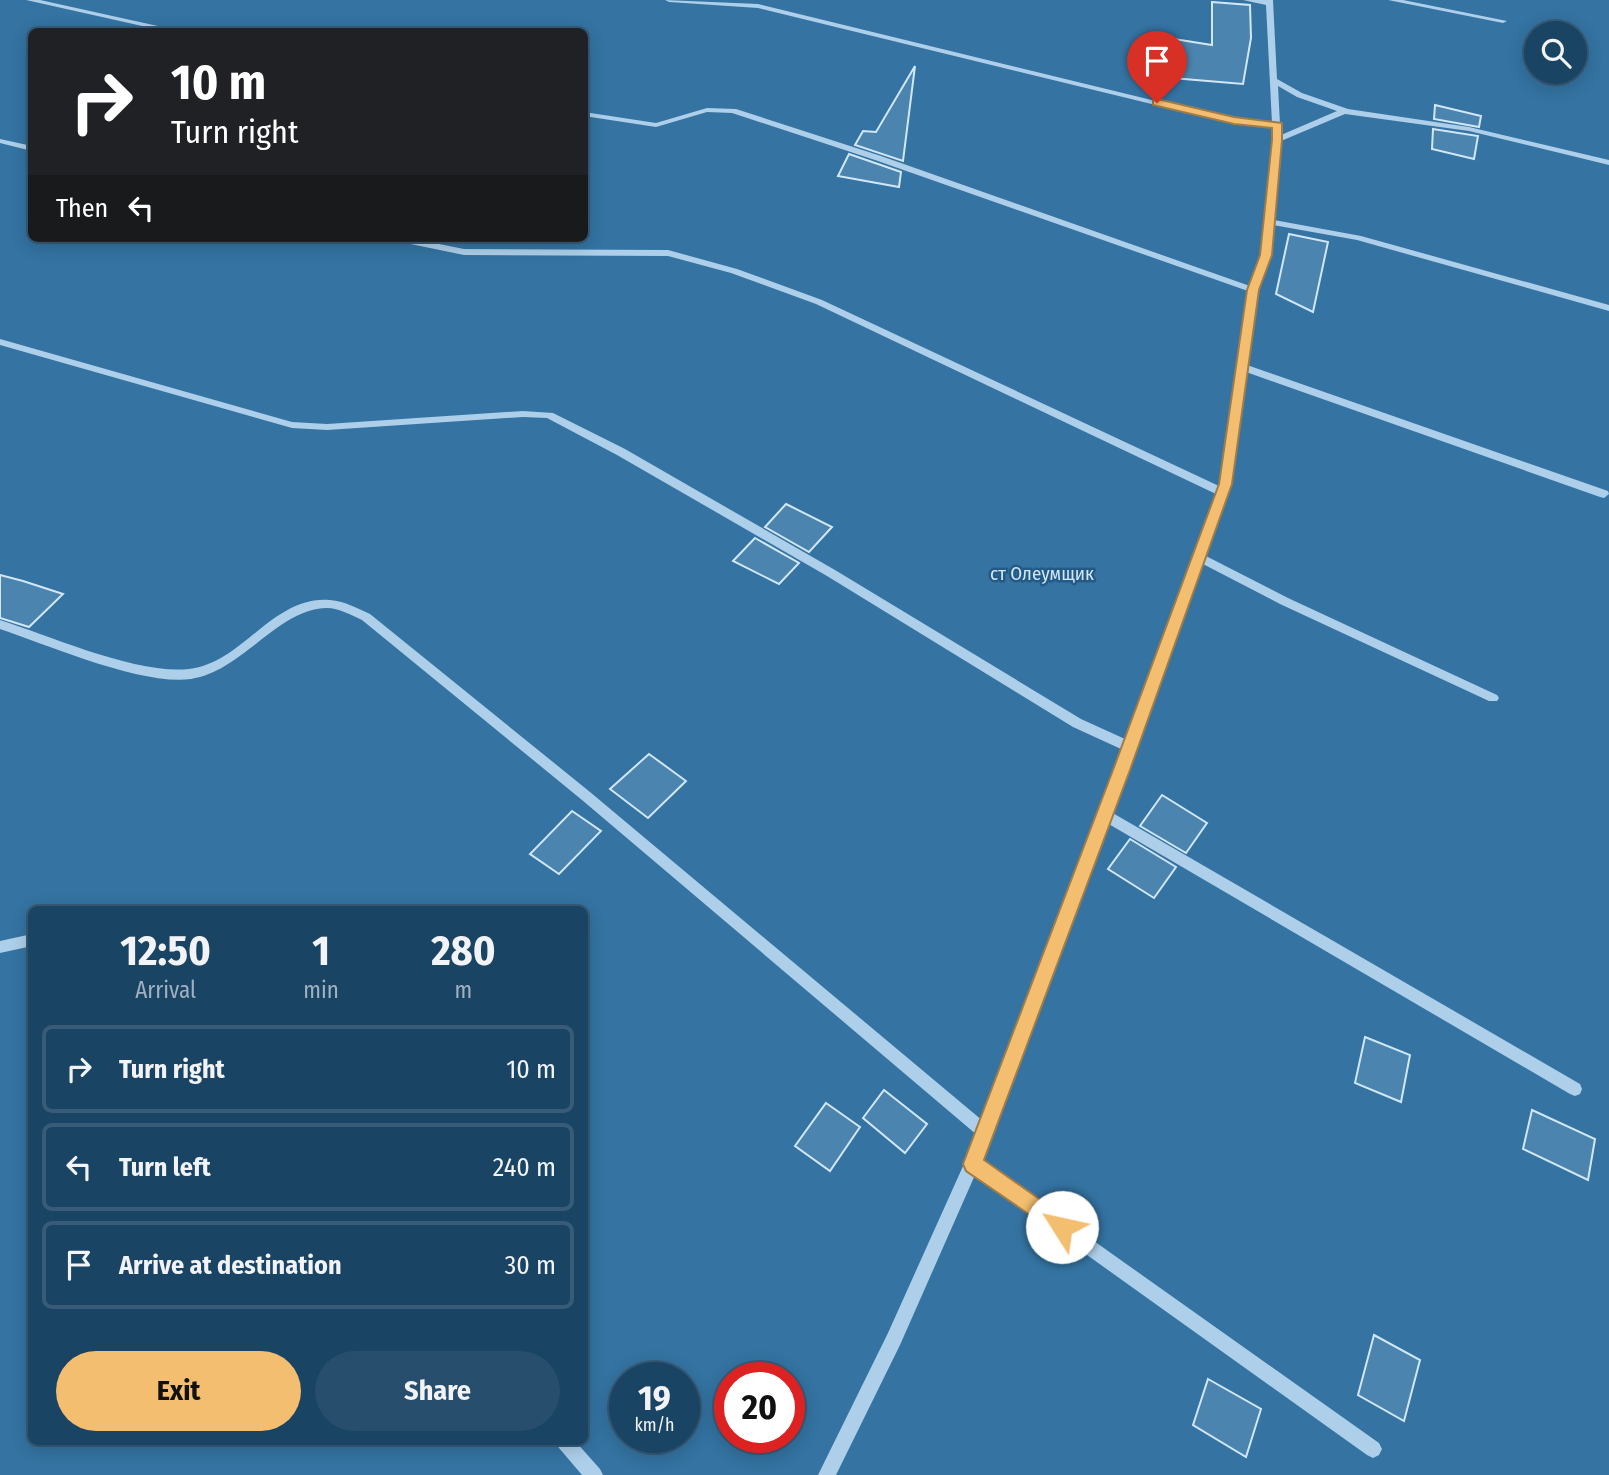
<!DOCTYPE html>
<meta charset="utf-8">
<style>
:root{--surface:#1a4464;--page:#274e6d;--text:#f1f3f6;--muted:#9fb0bf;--line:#385c78;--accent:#f4be70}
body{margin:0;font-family:"Fira Sans Condensed",sans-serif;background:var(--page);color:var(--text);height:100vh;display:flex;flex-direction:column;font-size:26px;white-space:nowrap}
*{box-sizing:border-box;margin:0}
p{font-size:23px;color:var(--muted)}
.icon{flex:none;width:38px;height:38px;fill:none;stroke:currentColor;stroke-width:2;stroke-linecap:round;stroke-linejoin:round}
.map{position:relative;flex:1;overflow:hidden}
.sheet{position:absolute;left:28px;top:906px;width:560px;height:539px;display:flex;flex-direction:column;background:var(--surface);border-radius:10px;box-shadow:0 4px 18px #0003,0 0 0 2px var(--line)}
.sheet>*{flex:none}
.hud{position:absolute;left:28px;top:28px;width:560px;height:214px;border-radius:10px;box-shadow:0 4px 18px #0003,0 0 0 2px var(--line);background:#202124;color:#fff;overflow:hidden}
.fabs{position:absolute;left:1524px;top:21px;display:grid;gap:14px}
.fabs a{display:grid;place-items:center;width:63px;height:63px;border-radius:50%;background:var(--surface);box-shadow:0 4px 18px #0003,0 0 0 2px var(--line);font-size:35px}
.speed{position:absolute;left:609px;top:1362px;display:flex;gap:14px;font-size:35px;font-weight:700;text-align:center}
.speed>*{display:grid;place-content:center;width:91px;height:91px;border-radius:50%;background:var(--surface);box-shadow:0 4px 18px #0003,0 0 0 2px var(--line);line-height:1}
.speed small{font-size:18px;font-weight:400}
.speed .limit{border:10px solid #d22;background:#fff;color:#111}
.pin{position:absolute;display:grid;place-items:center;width:60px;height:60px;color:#fff;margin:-72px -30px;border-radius:50% 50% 50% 0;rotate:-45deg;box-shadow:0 0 7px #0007}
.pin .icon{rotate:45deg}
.me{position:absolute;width:77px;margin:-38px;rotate:305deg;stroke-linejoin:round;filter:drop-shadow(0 0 5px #0008)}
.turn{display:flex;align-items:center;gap:24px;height:147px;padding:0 28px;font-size:32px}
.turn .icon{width:91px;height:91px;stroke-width:2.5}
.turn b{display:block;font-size:49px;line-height:60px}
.then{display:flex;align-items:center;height:66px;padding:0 28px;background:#0003;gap:14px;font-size:26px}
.eta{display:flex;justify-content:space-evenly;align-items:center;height:119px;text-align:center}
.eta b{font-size:42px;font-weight:700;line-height:49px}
.button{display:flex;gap:14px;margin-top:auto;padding:14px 28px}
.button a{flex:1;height:80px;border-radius:42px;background:var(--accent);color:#111;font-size:28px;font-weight:700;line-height:80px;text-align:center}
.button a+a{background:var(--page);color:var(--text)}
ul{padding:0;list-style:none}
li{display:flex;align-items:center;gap:21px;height:88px;margin:0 14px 10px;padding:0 14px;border:4px solid var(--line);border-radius:10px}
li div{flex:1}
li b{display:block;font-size:26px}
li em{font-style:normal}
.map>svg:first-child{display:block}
</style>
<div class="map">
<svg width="1609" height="1475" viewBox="0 0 1609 1475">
<rect width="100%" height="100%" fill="#235a86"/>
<path fill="#3473a2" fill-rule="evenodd" d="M0 0H1609V1475H0ZM32 32H584V238H32ZM1536 33H1575V72H1536ZM32 910H584V1442H32ZM625 1377H684V1437H625ZM730 1377H789V1437H730Z"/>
<g fill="#4b84ae" stroke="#d1e7f7" stroke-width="2">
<polygon points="1212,2 1250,5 1251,38 1243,84 1149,76 1162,37 1212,45"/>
<polygon points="915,66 903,161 855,145 863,131 876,132"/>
<polygon points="1435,105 1481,116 1479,127 1434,119"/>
<polygon points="1433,129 1478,136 1474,159 1432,149"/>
<polygon points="849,154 901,172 899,187 838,176"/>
<polygon points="1289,234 1328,242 1313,312 1276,294"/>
<polygon points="786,504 832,527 809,552 765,527"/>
<polygon points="755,538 799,563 779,584 733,561"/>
<polygon points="0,575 23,581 63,594 29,627 0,618"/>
<polygon points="649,754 686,781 648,818 610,789"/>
<polygon points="1162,795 1207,823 1186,853 1140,826"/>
<polygon points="572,811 601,831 559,874 530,854"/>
<polygon points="1130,839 1176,867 1154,898 1108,869"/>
<polygon points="1365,1037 1410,1055 1401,1102 1355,1083"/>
<polygon points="884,1090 927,1124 905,1153 863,1118"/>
<polygon points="826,1103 860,1127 830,1171 795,1146"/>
<polygon points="1532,1110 1595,1139 1588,1180 1523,1149"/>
<polygon points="1374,1335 1420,1360 1404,1421 1358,1395"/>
<polygon points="1208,1379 1261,1409 1246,1457 1193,1425"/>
</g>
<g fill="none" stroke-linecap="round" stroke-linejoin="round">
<g fill="#adcfe9" fill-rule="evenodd">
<polygon points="26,0 40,0 185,32 169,32"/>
<path d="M665 0 758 4 1205 113 1272 123 1266 5 1243 0H1273L1277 79 1302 93 1348 109 1469 127 1609 160V165L1469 131 1345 114 1281 141 1274 220 1361 236 1609 305V311L1357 240 1273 225 1270 255 1258 290 1247 365 1608 491 1609 494 1604 498 1600 497 1246 372 1230 484 1204 555 1288 598 1497 695 1499 698 1497 701H1489L1280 604 1201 563 1135 745 1136 747 1133 751 1111 812 1580 1084 1582 1089 1580 1094 1575 1096 1570 1094 1107 823 993 1133 981 1161 1379 1443 1382 1449 1379 1455 1373 1458 1367 1455 975 1175 900 1345 836 1475H818L888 1333 977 1135 582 800 362 620C351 615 339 608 327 608 277 609 243 671 191 679 142 686 48 645 0 629V620C50 636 138 675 189 669 243 663 273 595 330 600 344 601 357 608 370 614L590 792 983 1121 1121 749 1073 727 827 576 617 455 547 418 523 417 327 430 292 428 0 345V339L292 422 327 424 523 411 553 413 625 449 835 570 1081 719 1125 739 1216 494 816 304 731 273 668 256 464 255 396 241 392 238H409L464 249 668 250 737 269 822 300 1219 486 1248 291 875 160 732 113 707 112 656 127 584 116V112L656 123 707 108 736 109 881 156 1250 286 1262 255 1273 140 1272 128 1205 117 758 8 669 2ZM1278 86 1297 97 1337 111 1281 135 1282 126 1280 124Z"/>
<polygon points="1388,0 1403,0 1507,21 1503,23"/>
<polygon points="0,139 32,146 32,151 0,143"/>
<polygon points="32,934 32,946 0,953 0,941"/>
<polygon points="556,1442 576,1442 600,1469 603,1475 582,1475 559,1448"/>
</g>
</g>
<polygon fill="#f4be70" stroke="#9f7c49" stroke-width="2" points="1157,99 1234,117 1282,123 1282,140 1272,255 1259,290 1232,484 1130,770 984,1160 1069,1220 1072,1227 1069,1234 1062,1237 966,1171 963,1164 1113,770 1219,484 1247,290 1260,255 1272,140 1272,128 1234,124 1153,105 1153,100"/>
<g text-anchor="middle" stroke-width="5" stroke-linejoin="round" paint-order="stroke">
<g font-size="19" fill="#d1e7f7" stroke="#235a86">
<text x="1042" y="580">ст Олеумщик</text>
</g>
</g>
</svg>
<div class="fabs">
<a><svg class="icon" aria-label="search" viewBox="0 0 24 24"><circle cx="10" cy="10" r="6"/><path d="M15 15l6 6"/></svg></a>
</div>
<div class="speed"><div>19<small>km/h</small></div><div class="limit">20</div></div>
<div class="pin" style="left:1157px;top:103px;background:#d93025"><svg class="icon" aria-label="arrive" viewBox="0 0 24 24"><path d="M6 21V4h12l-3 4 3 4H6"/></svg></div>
<svg class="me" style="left:1062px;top:1227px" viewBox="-20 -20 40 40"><circle r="19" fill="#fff"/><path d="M0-13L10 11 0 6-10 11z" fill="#f4be70"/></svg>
<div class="hud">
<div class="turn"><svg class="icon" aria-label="right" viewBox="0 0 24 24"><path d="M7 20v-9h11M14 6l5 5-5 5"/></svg><div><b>10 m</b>Turn right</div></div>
<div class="then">Then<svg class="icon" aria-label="left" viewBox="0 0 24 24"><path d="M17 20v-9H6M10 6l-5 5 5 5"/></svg></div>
</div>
<section class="sheet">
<div class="eta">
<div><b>12:50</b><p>Arrival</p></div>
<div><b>1</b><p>min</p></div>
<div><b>280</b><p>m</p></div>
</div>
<ul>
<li><svg class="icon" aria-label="right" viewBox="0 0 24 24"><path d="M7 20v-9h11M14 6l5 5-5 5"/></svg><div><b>Turn right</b></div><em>10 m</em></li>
<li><svg class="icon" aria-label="left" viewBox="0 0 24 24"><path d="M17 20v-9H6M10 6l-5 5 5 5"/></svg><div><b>Turn left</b></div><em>240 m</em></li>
<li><svg class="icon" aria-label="arrive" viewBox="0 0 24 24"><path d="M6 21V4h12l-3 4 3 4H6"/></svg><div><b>Arrive at destination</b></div><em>30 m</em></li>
</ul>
<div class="button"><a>Exit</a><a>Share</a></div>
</section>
</div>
